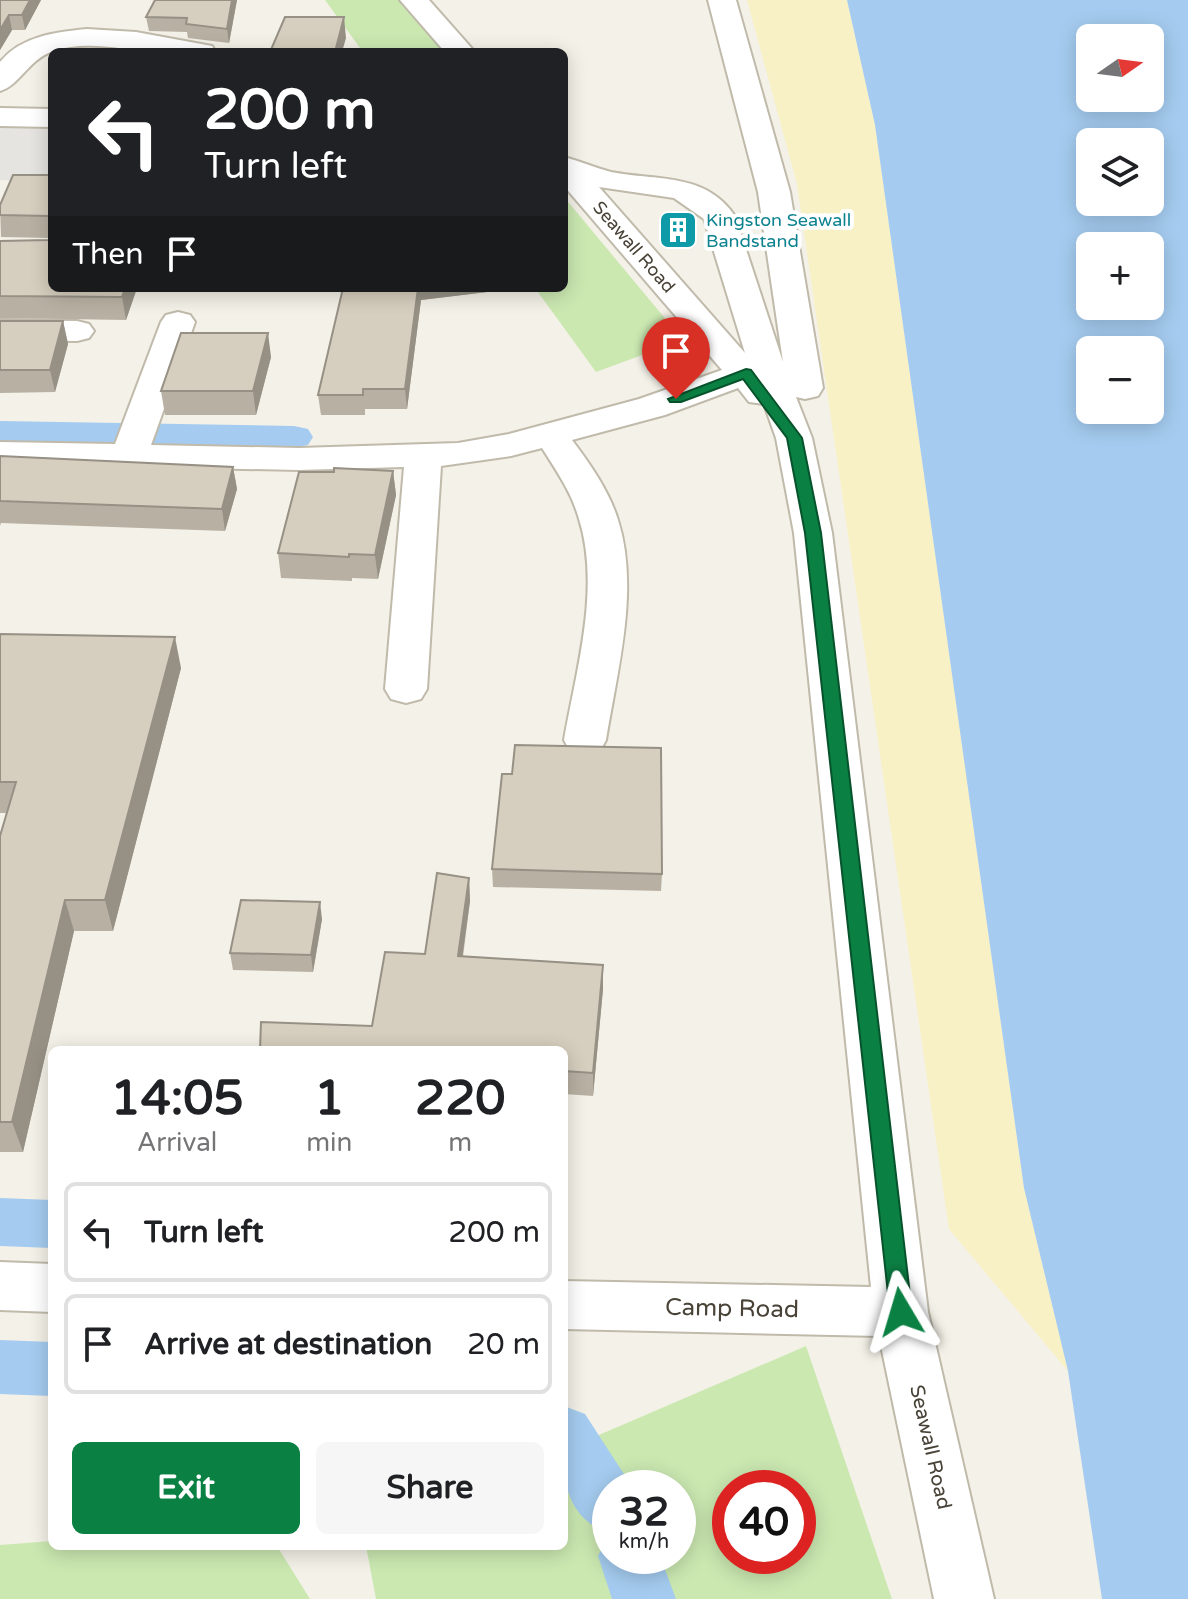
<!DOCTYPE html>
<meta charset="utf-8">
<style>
:root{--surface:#fff;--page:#f6f6f6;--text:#202124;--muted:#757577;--line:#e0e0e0;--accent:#0b8043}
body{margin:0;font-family:"Varela Round",sans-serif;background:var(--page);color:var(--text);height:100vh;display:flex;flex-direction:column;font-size:30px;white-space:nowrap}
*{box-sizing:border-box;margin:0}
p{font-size:26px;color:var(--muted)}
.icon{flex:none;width:44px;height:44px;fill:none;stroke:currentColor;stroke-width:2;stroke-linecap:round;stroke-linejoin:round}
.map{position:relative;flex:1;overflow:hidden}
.details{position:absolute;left:48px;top:1046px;width:520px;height:504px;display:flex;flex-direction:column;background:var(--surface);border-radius:12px;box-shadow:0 4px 20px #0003}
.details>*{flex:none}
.guide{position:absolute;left:48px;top:48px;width:520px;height:244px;border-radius:12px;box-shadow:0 4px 20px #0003;background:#202124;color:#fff;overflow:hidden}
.needle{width:52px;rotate:76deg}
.controls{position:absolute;left:1076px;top:24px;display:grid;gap:16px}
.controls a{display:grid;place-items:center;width:88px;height:88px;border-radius:12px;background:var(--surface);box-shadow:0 4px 20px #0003;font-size:40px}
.speed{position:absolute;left:592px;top:1470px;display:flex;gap:16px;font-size:40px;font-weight:700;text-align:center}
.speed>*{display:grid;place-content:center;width:104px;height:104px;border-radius:50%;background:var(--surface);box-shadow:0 4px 20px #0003;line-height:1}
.speed small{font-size:20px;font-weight:400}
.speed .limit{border:12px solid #d22;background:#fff;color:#111}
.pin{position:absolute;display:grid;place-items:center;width:68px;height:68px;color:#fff;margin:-82px -34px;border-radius:50% 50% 50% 0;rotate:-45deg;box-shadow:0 0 8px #0007}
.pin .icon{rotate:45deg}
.me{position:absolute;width:88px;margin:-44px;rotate:353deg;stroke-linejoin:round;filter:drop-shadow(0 0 6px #0008)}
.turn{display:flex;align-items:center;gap:28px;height:168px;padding:0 24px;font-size:36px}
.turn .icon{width:104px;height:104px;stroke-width:2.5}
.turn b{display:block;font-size:56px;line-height:68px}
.then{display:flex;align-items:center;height:76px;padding:0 24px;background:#0003;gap:16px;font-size:30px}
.eta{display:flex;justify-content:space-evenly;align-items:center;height:136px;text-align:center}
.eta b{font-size:48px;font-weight:800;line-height:56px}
.cta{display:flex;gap:16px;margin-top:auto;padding:16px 24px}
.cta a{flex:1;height:92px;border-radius:12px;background:var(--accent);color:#fff;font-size:32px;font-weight:800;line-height:92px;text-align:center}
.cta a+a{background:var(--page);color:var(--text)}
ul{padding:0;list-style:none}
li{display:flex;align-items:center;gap:24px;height:100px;margin:0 16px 12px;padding:0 8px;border:4px solid var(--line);border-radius:12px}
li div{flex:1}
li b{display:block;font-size:30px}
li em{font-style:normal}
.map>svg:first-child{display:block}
</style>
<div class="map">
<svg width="1188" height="1599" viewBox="0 0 1188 1599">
<rect width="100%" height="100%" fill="#f4f1e8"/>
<g fill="#cbe8b1" fill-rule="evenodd">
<polygon points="325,0 399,0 443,52 363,52"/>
<polygon points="564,197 683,340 596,372 535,288 564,288"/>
<path d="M806 1346 892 1599H376L366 1546H564V1450ZM610 1488H678V1556H610ZM730 1488H798V1556H730Z"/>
<polygon points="52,1541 52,1546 277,1546 310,1599 0,1599 0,1545"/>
</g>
<polygon fill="#f8f1c5" points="747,0 847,0 875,125 1024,1188 1068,1371 949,1229 797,184"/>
<polygon fill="#e5e4e0" points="0,117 52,118 52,182 0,180"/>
<path fill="#a5ccf0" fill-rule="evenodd" d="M847 0H1188V1599H1102L1068 1371 1024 1188 875 125ZM1090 38H1150V98H1090ZM1090 142H1150V202H1090ZM1090 246H1150V306H1090ZM1090 350H1150V410H1090Z"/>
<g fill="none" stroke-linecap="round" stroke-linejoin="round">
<g fill="#a5ccf0" fill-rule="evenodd">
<polygon points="0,421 294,426 308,429 313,437 308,445 294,448 0,443"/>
<polygon points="0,1198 52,1200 52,1248 0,1246"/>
<polygon points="0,1340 52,1342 52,1396 0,1394"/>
<path d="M564 1406 585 1414 633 1488H610V1556H660L676 1599H612L598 1556 609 1534C553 1512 564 1456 564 1406Z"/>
</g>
<defs>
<g id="minor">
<polygon points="400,0 429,0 475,52 445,52"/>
<path d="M708 0H736L790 192 823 388 818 396 805 399 796 397 812 438 832 533 928 1312 994 1599H934L879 1336 564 1329V1281L871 1287 794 533 776 438 764 404 749 402 738 388 665 415 572 440C590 464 609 491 618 520 640 589 617 671 606 740L600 751 585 755 570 751 564 740C576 671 601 588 579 519 572 493 556 470 542 448L511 456 441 466 427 689 421 699 406 703 391 699 385 689 404 467 299 470 0 464V442L115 444 161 322 166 315 178 312 190 315 195 322 151 445 299 448 458 443 509 434 639 399 722 370 564 186V157C580 161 595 168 611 172 657 181 705 172 735 216L783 362 758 192ZM599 187 674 198 704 219 745 353Z"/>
<path d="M87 29 136 32 212 46 216 52C196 52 174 54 153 52 121 49 85 40 53 51 28 60 19 86 0 91V62C21 36 56 32 87 29Z"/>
<polygon points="0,108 52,109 52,127 0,126"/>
<polygon points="0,320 77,321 89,324 94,331 89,338 77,341 0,340"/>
<polygon points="0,1262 52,1264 52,1312 0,1310"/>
</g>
</defs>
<use href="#minor" stroke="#c0baab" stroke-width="4"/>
<use href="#minor" fill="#fff" fill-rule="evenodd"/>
</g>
<g fill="#b8b1a3">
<polygon points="0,0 41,0 25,30 12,30 0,50"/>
<polygon points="155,0 237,0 229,43 188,38 187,32 149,31 146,17"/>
<polygon points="13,175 137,288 126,320 0,318 0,241 49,240 49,238 1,237 0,205"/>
<polygon points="343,288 512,288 512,289 421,300 407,409 365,409 365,415 321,415 318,395"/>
<polygon points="0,321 63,321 68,344 55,392 0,393"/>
<polygon points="271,357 256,415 165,415 161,391"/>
<polygon points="0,456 233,467 237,489 225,531 1,523 0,526"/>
<polygon points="393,471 396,495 378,579 352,578 352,581 281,578 278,553 334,472"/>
<polygon points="0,634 181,668 113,931 74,931 23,1152 0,1152 0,836 7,813 0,813"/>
<polygon points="512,774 662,874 661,891 493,887 492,869"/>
<polygon points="469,878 470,901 463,957 603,965 603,989 593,1096 564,1094 564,1050 372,1026 425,954"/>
<polygon points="322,919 313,972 233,970 230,953"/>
</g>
<g fill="#969085">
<polygon points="30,0 41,0 25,30 22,15"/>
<polygon points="232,0 237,0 229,43 227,29"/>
<polygon points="9,15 12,30 0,50 0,30"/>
<polygon points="344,17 346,38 342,52 335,52"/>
<polygon points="125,288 137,288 126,320 122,297"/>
<polygon points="418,288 512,288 512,289 421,300 407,409 405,389"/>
<polygon points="63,321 68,344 55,392 50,370"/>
<polygon points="268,333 271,357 256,415 253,391"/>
<polygon points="233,467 237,489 225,531 222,509"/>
<polygon points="393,471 396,495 378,579 375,555"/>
<polygon points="175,637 181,668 113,931 105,900"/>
<polygon points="469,878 470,901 459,980 458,956"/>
<polygon points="65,900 74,931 23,1152 12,1122"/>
<polygon points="320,902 322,919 313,972 311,955"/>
<polygon points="603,965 603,989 593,1096 593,1073"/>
</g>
<g fill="#d6cebe" stroke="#969085" stroke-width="2">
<polygon points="0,0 30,0 22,15 9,15 0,30"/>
<polygon points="155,0 232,0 227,29 186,24 187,18 146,17"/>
<polygon points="285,17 344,17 335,52 270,52"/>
<polygon points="13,175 52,175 52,288 125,288 122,297 0,296 0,241 49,240 49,216 0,215 0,205"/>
<polygon points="343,288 418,288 405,389 363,389 363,395 318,395"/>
<polygon points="0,321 63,321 50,370 0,370"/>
<polygon points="181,333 268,333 253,391 161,391"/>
<polygon points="0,456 233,467 222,509 0,501"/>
<polygon points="334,468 393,471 375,555 349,554 349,557 278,553 299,472 334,472"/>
<polygon points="0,634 175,637 105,900 65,900 12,1122 0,1122 0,836 16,782 0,782"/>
<polygon points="515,745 661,748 662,874 492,869 502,774 512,774"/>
<polygon points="437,873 469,878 458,956 603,965 593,1073 564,1071 564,1050 260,1050 261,1022 372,1026 385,952 425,954"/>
<polygon points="241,900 320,902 311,955 230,953"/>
</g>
<polygon fill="#0b8043" stroke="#07532c" stroke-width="2" points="746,369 751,370 802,438 821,533 912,1312 909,1319 901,1322 893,1319 890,1312 805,533 787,438 743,379 681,402 670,402 668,399"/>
<defs>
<symbol id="building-square" viewBox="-11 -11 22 22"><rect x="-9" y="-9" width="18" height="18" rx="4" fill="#0f9aa8" stroke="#fff"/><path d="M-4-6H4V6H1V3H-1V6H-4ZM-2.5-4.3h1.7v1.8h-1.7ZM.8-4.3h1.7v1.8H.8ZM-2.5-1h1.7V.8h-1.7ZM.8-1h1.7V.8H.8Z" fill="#fff"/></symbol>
</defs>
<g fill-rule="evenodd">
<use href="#building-square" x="656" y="208" width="44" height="44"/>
</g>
<g text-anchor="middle" stroke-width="8" stroke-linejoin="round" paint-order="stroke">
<g font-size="18" fill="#0d838f" stroke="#fff" text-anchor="start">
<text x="706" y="226">Kingston Seawall<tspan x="706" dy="21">Bandstand</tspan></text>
</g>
<g font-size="18" fill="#484237" stroke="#fff">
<text transform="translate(634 247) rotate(49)" y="6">Seawall Road</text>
</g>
<g font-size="20" fill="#484237" stroke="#fff">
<text transform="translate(931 1447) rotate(77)" y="7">Seawall Road</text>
</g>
<g font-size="24" fill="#484237" stroke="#fff">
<text transform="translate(732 1308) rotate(1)" y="8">Camp Road</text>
</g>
</g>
</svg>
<div class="controls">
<a><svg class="needle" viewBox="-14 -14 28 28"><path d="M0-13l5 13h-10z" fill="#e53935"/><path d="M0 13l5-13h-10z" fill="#757577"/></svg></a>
<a><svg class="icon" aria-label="layers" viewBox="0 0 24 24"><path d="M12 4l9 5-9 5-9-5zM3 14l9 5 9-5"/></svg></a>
<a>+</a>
<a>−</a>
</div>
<div class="speed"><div>32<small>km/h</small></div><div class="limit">40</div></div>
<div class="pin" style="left:676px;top:399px;background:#d93025"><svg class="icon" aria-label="arrive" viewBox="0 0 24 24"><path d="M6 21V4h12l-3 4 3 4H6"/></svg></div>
<svg class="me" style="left:901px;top:1312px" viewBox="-20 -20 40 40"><path d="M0-17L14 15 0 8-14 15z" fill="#0b8043" stroke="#fff" stroke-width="4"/></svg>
<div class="guide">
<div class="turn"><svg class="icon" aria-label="left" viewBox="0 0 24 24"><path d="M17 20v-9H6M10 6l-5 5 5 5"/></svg><div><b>200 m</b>Turn left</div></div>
<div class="then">Then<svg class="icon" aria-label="arrive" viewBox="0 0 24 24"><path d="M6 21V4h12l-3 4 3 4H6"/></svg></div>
</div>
<section class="details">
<div class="eta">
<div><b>14:05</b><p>Arrival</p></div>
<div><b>1</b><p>min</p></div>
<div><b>220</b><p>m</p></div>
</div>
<ul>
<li><svg class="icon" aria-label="left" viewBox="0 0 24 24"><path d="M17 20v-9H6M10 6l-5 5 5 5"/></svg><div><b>Turn left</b></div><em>200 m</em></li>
<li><svg class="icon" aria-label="arrive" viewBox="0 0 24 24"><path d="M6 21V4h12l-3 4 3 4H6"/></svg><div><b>Arrive at destination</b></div><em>20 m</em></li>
</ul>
<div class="cta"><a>Exit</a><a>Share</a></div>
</section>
</div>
